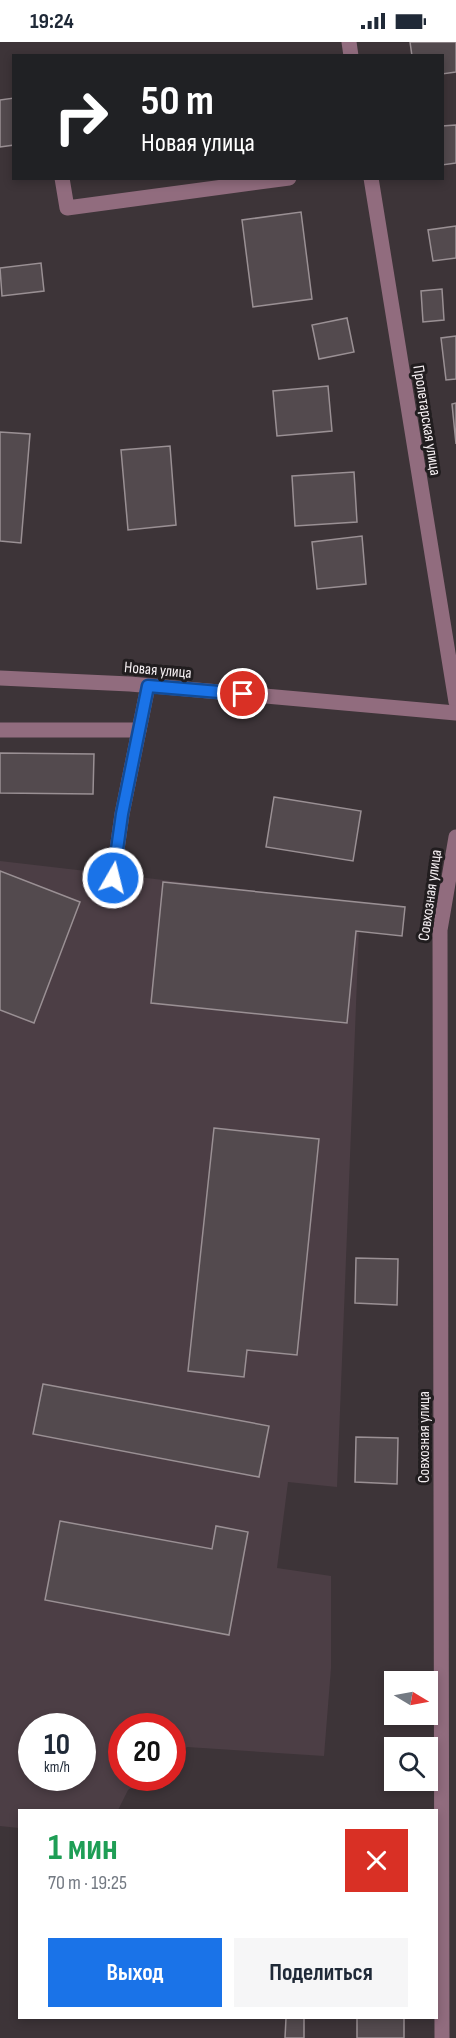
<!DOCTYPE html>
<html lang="ru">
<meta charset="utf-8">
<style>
:root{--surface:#fff;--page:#f6f6f7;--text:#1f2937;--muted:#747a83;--accent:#1a73e8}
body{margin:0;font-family:"Sofia Sans Condensed",sans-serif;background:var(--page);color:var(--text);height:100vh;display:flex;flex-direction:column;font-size:22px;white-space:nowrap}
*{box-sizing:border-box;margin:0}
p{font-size:20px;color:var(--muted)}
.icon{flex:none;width:33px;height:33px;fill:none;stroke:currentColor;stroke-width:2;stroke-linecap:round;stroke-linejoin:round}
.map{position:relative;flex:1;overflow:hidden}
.side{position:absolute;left:18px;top:1767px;width:420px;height:210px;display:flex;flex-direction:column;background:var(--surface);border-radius:0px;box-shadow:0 3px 9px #0003}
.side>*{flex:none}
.top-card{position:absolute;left:12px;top:12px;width:432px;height:126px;border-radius:0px;box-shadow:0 3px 9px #0003;background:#202124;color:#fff;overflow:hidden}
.needle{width:39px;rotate:100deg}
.buttons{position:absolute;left:384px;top:1629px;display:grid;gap:12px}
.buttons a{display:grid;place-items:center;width:54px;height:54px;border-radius:0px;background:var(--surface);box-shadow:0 3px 9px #0003;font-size:30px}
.speed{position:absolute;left:18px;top:1671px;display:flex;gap:12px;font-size:30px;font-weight:700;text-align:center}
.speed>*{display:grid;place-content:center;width:78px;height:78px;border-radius:50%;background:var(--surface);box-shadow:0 3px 9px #0003;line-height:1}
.speed small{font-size:15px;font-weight:400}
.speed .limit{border:9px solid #d22;background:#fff;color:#111}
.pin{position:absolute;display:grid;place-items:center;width:51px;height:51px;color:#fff;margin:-26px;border:3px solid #fff;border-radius:50%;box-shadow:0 2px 6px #0007}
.me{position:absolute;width:66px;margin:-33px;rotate:8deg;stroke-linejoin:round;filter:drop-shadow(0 0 4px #0008)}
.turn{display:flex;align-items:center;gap:21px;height:126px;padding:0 30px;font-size:27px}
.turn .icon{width:78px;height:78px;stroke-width:2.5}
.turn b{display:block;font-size:42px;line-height:51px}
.round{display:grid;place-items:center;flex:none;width:63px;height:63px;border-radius:0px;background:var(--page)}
.head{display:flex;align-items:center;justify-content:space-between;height:102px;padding:0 30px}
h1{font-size:36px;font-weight:700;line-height:45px;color:#1e9e55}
.button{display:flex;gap:12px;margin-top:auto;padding:12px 30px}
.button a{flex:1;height:69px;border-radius:0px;background:var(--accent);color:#fff;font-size:24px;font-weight:700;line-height:69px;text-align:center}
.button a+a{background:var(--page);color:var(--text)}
.status{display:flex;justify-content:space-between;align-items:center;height:42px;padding:0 30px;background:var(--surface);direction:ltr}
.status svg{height:16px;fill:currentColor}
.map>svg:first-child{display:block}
</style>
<div class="status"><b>19:24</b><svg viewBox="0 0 49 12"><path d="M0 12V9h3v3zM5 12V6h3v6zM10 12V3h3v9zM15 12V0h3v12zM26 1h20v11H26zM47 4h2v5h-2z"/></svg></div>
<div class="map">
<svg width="456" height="1996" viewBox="0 0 456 1996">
<rect width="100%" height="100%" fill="#3d3438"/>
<path fill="#4c3e45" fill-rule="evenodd" d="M0 819 360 861 337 1445 288 1440 277 1526 331 1534V1626L324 1714 187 1705 173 1716 172 1684H122V1736H146L128 1748 118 1768H20L19 1786 0 1784ZM32 1684H82V1736H32Z"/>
<g fill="#534a4e" stroke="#9a9094" stroke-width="1.5">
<polygon points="410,0 456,0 456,30 442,32 442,14 412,14"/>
<polygon points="14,56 14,103 0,105 0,58"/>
<polygon points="456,83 456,121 442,123 442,84"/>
<polygon points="301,170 312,257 253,265 242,178"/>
<polygon points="456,184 456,216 433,219 428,188"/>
<polygon points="41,221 44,249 2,254 0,226"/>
<polygon points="442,247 444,278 423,280 421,249"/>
<polygon points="347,276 354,310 319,317 312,283"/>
<polygon points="456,294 456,337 446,338 441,296"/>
<polygon points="328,344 332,389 277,394 273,349"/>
<polygon points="456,361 456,402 452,362"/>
<polygon points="0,390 30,392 21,501 0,499"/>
<polygon points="170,404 176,483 128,488 121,408"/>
<polygon points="354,430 357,480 295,484 292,434"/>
<polygon points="362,494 366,542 317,547 312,500"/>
<polygon points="0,711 94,712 93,752 0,751"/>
<polygon points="274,755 361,769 353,819 266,805"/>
<polygon points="0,829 80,860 34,981 0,968"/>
<polygon points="163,840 405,865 402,894 356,889 347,981 151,961"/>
<polygon points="214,1086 319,1097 297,1313 247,1308 244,1335 188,1329"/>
<polygon points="356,1216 398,1217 397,1263 355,1261"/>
<polygon points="43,1342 269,1384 259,1435 33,1392"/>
<polygon points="356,1395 398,1396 397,1442 355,1440"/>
<polygon points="60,1479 212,1507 216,1484 248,1490 229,1593 45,1558"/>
<polygon points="286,1976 304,1976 304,1996 285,1996"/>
<rect x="357" y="1976" width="47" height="20"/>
</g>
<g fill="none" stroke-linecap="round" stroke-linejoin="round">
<g stroke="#916c7e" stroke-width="15">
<polyline points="349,0 351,14"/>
<polyline points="62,136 67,166 289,136"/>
<polyline points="371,136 456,660"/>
<polyline points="0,636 130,642 456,671"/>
<polyline points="0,688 139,688"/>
<polyline points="113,836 122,772 148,644"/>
<polyline points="442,1996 440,888 456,795"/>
</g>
</g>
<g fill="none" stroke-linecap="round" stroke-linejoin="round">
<defs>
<polyline id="route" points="113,836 122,772 148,644 243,652"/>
</defs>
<use href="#route" stroke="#114b97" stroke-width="15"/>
<use href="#route" stroke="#1a73e8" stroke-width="10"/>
</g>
<g text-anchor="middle" stroke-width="6" stroke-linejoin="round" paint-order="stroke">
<g font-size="16" fill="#f5eff2" stroke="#211d1f">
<text transform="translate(428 378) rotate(81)" y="6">Пролетарская улица</text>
<text transform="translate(158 627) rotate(5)" y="6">Новая улица</text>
<text transform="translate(429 853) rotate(-82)" y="6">Совхозная улица</text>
<text transform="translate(423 1395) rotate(-90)" y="6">Совхозная улица</text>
</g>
</g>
</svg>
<div class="buttons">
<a><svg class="needle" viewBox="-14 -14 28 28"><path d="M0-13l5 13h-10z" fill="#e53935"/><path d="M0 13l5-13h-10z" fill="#747a83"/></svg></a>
<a><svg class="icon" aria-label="search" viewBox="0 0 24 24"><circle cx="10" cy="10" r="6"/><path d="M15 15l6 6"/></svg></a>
</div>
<div class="speed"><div>10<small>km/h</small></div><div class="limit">20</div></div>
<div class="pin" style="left:243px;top:652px;background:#d93025"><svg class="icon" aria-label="arrive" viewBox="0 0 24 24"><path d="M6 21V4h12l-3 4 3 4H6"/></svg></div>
<svg class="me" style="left:113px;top:836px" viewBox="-20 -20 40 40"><circle r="17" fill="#1a73e8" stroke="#fff" stroke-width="3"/><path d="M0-11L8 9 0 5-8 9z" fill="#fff"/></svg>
<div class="top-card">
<div class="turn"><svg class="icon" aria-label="right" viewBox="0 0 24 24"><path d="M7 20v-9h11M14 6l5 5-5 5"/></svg><div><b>50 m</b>Новая улица</div></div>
</div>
<section class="side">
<div class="head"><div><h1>1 мин</h1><p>70 m · 19:25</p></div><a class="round" style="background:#d93025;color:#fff"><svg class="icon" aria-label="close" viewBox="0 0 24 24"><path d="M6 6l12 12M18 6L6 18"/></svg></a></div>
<div class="button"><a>Выход</a><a>Поделиться</a></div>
</section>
</div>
